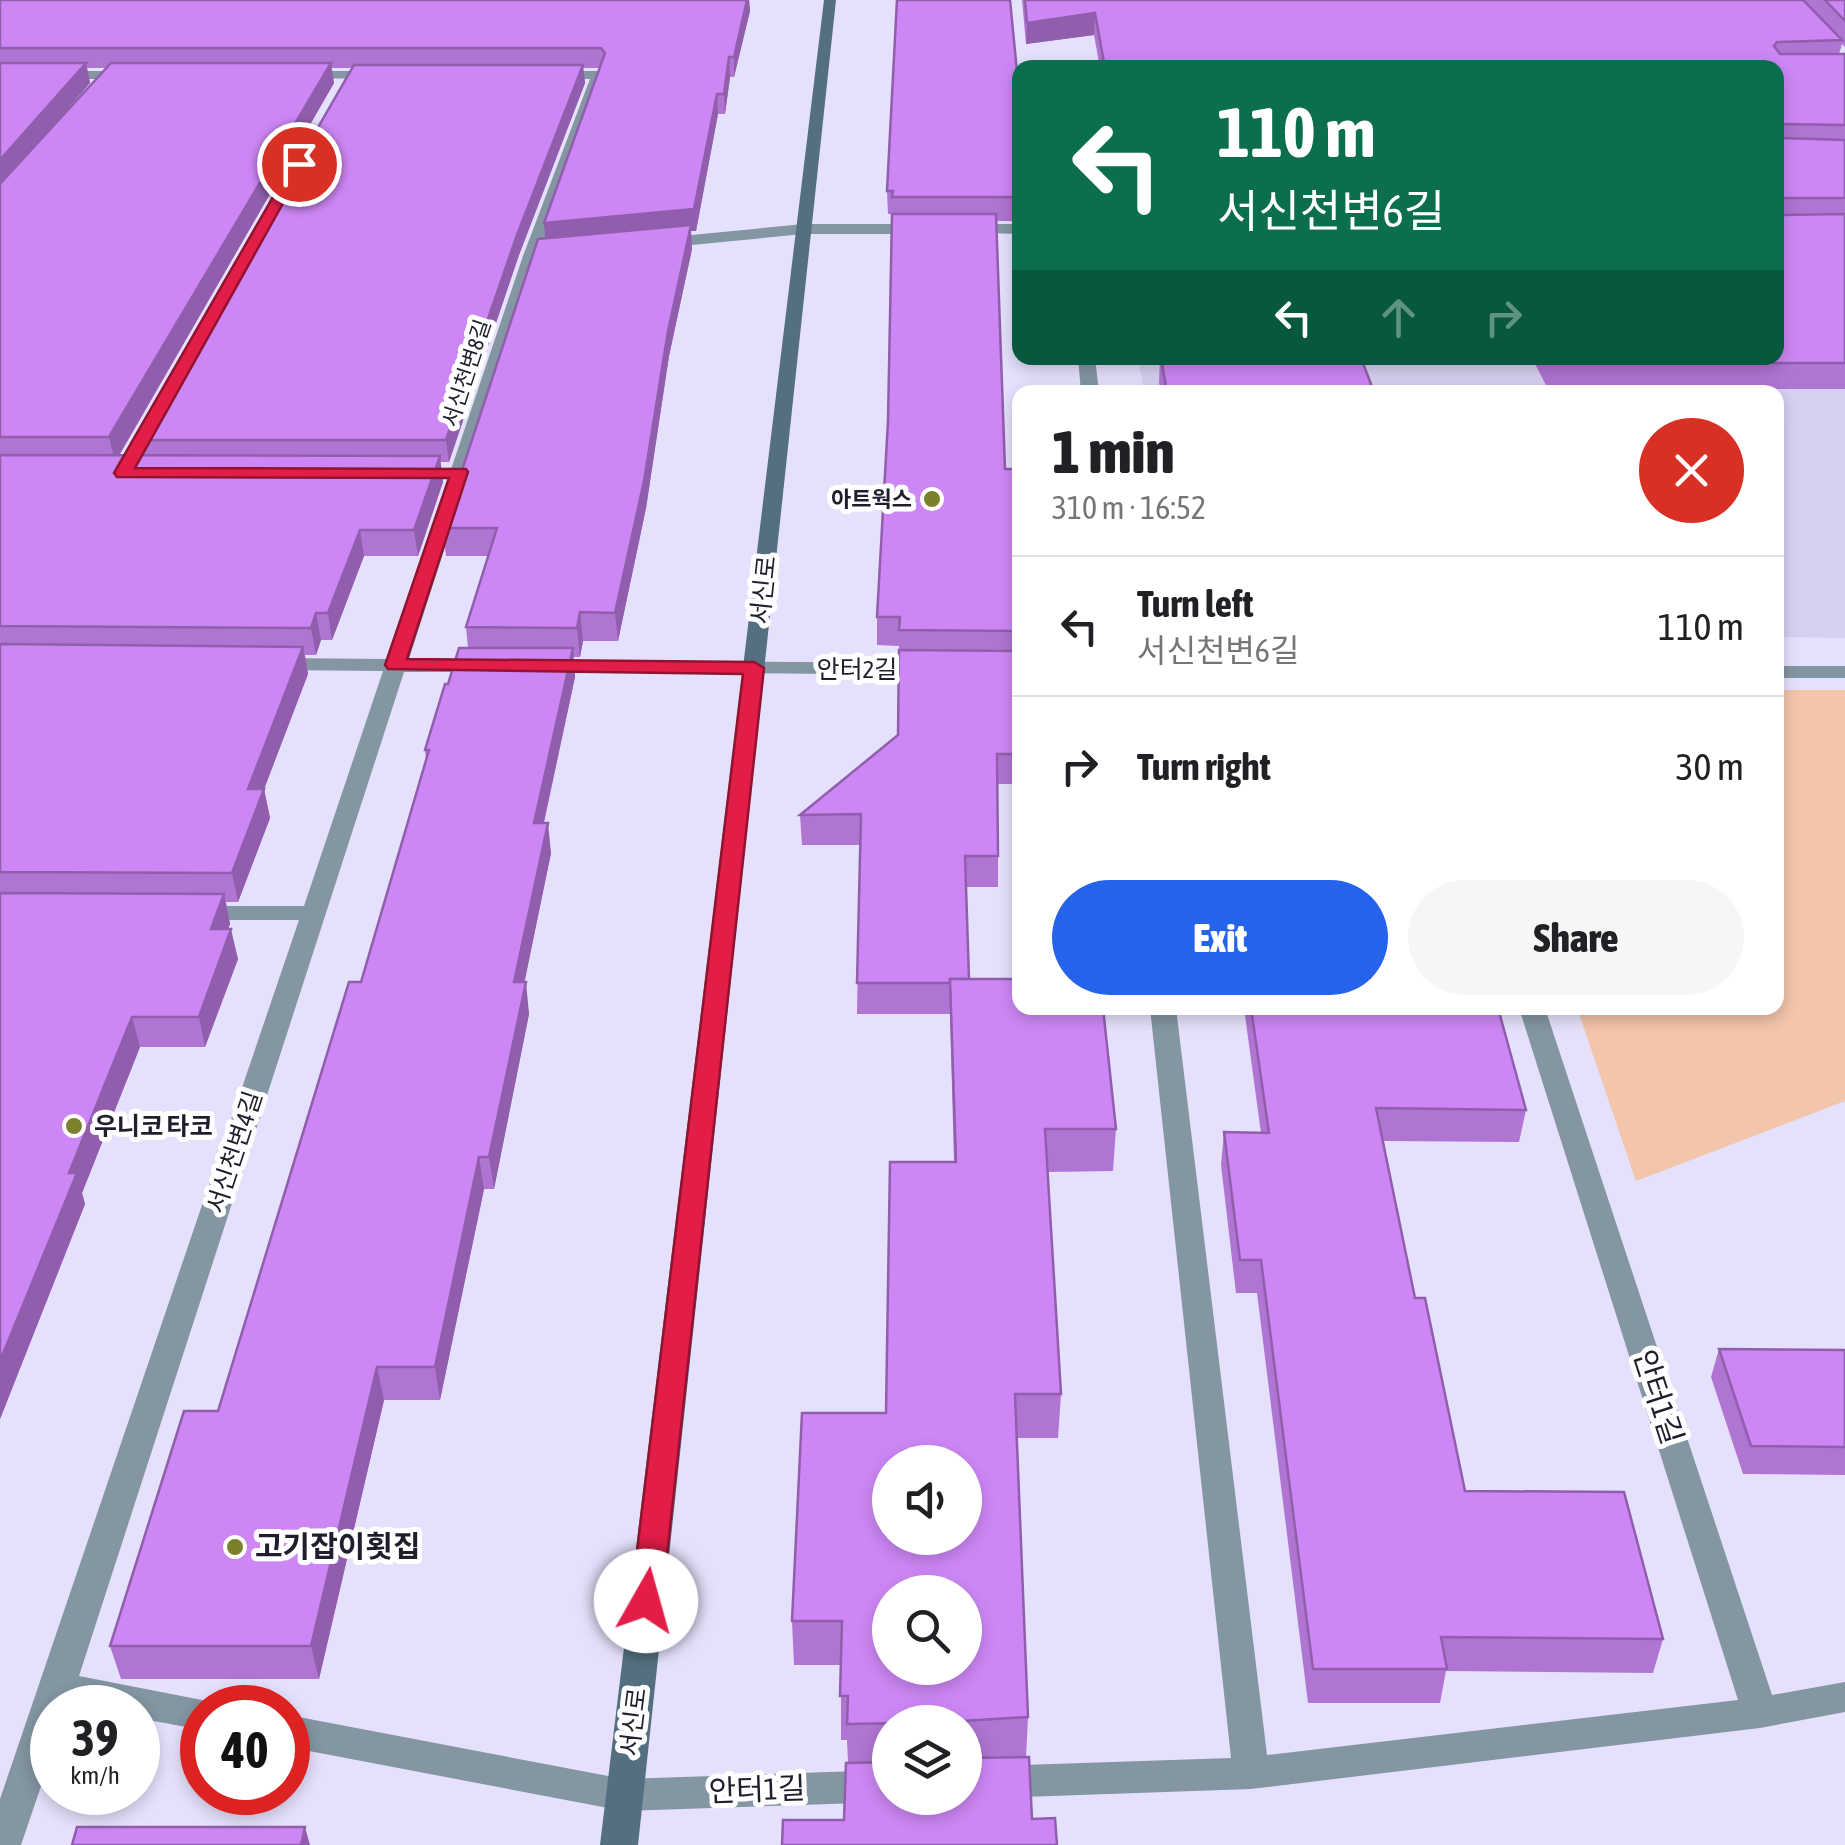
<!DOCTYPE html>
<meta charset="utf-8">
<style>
:root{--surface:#fff;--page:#f6f6f6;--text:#202124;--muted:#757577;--line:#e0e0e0;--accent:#2563eb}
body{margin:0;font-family:"Asap Condensed","Noto Sans KR",sans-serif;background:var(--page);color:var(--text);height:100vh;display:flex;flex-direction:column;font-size:38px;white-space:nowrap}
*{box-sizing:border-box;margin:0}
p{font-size:32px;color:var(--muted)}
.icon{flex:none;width:55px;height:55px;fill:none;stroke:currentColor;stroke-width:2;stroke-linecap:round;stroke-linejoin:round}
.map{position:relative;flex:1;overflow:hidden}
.details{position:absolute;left:1012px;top:385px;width:772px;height:630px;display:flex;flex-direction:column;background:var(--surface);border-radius:20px;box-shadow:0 5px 15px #0003}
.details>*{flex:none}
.guide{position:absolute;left:1012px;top:60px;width:772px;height:305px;border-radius:20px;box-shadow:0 5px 15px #0003;background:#0b6e4f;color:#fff;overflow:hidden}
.fabs{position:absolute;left:872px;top:1445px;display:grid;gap:20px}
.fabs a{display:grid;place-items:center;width:110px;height:110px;border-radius:50%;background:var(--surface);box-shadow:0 5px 15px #0003;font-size:50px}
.speed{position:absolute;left:30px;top:1685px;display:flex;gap:20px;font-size:50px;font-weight:700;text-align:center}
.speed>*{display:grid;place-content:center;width:130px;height:130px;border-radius:50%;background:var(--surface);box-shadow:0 5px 15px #0003;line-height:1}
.speed small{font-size:25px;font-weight:400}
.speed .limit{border:15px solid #d22;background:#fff;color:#111}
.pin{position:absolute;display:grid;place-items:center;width:85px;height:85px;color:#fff;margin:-42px;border:5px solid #fff;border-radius:50%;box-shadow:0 2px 10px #0007}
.me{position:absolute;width:110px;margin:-55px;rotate:7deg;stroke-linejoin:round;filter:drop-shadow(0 0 8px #0008)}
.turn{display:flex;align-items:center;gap:35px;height:210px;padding:0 40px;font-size:45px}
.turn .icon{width:130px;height:130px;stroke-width:2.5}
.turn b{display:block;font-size:70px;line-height:85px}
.lanes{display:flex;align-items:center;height:95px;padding:0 40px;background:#0003;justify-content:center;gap:50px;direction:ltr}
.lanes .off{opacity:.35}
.round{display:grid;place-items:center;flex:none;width:105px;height:105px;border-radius:52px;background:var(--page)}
.headline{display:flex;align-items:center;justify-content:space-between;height:170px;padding:0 40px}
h1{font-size:60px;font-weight:800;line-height:75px}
.cta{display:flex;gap:20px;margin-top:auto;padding:20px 40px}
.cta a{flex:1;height:115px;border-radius:60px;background:var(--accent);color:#fff;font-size:40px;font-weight:800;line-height:115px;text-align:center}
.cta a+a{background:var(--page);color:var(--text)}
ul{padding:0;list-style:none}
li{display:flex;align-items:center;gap:30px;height:140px;padding:0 40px;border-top:2px solid var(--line)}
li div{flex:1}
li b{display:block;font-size:38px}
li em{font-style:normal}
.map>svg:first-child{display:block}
</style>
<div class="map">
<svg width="1845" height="1845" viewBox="0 0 1845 1845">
<rect width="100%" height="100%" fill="#e5e1fc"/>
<polygon fill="#d6d1f0" points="1845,242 1845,638 1778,637 1778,392 1144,392 1138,358 1778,358"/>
<polygon fill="#f3c5ab" points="1778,690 1845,690 1845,1101 1636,1181 1577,1008 1778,1008"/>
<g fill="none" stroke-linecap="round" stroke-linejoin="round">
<g fill="#8396a1" fill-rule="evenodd">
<polygon points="0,71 130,71 137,75 130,79 0,79"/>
<polygon points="300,71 380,71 387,75 380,79 295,78 295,72"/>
<polygon points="550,71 598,71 605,75 539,256 409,659 485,660 496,666 485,672 404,672 79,1676 202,1700 216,1708 202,1708 202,1730 138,1718 138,1708 70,1704 52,1708 52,1754 21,1845 0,1845 0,1799 299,920 198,920 186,913 198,906 304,906 383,671 275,670 264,664 275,658 387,659 523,256 590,79 545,78 543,75"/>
<polygon points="804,224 925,224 933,229 925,234 804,234 661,248 653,243 661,238"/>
<polygon points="965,224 1020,224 1020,234 959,232 957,229"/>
<polygon points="1078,358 1095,358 1099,392 1081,392"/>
<polygon points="540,660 930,663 941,669 930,675 532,671 529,666"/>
<rect x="1778" y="666" width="67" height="12"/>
<polygon points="1150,1008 1176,1008 1267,1755 1738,1700 1519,1008 1545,1008 1772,1695 1845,1682 1845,1712 1760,1728 1251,1789 965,1799 961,1798 965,1798 965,1767 1231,1758"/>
<polygon points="288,1715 624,1779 890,1770 890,1798 903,1798 890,1802 624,1811 288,1747"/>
</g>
<polygon fill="#547080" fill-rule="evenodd" points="824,0 836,0 638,1845 600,1845"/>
</g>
<g fill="#b074d3" fill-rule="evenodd">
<path d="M0 0H749L750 11 734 77H730L725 114H718L696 231H691L692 249 669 356 646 508 618 641H583L580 657H573L575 677 544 823 551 853 524 982 529 1014 494 1189H484L440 1400H384L319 1679H121L110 1646 218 1411 361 982 426 759 425 750 448 684 468 648 466 627 488 556H446L443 528 546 239 600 68H583L585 83 519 255 449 462H440L443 482 418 556H364L332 640H321L316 655H305L308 674 264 789 270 818 238 902H226L230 924 228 929 238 959 205 1047H140L82 1193 85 1204 0 1419ZM87 68H106L45 135 90 83ZM331 68H352L138 440 141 456H119L334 83Z"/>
<path d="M897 0H1010L1020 102V221H996L1005 469H1020V784H998V887H966L969 979H1020V1008H1103L1116 1129 1113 1171 1047 1172 1061 1394 1058 1438H1017L1028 1717 1026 1757H1029L1032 1819 1055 1818 1057 1845H782L783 1820H844L846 1763H848L847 1740H841V1665H794L792 1621 802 1413H886L890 1162H954L950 1014H857L860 845H802L800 815 898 735 899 646 877 645V617L888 421 892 214H888L887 191ZM890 1462H965V1538H890ZM890 1592H965V1668H890ZM890 1722H965V1798H890Z"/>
<polygon points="1022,0 1845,0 1845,47 1842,44 1839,54 1845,54 1845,389 1548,389 1532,358 1778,358 1778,68 1100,68 1094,35 1026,44"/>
<polygon points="1160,358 1374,392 1161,392 1159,383"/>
<polygon points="1244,1008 1498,1008 1526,1110 1519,1142 1383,1141 1415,1298 1465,1491 1663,1639 1653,1673 1446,1671 1440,1703 1308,1703 1257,1293 1236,1293 1221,1165 1224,1132 1261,1133"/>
<polygon points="1719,1349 1845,1350 1845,1475 1743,1474 1711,1377"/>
</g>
<g fill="#905eac">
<polygon points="747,0 749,0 750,11 734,77 734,57"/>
<polygon points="1095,13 1094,35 1026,44 1027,23"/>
<polygon points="729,57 730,77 725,114 724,94"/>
<polygon points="86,63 90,83 0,187 0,160"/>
<polygon points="331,63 334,83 115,462 109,437"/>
<polygon points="583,65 585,83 519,255 449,462 446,440 517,235"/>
<polygon points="717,94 718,114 696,231 691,231 692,249 669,356 646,508 618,641 615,613 546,246 544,223"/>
<polygon points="440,456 443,482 418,556 414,530"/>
<polygon points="360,530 364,556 332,640 328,613"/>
<polygon points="580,612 583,641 580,657 577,628"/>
<polygon points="316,613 321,640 316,655 311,628"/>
<polygon points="303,647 308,674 253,818 248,789"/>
<polygon points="573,648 575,677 537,853 534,823"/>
<polygon points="264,789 270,818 238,902 232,873"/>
<polygon points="548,823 551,853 518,1014 514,982"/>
<polygon points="224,894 230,924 217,959 211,929"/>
<polygon points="231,929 238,959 205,1047 199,1017"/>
<polygon points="526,982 529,1014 494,1189 489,1157"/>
<polygon points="132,1017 140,1047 82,1193 85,1204 0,1419 0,1361 69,1173"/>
<polygon points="479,1157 484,1189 440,1400 435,1367"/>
<polygon points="377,1367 384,1400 319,1679 311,1646"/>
<polygon points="305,1827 310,1845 301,1845"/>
</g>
<g fill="#cd87f5" stroke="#905eac" stroke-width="2.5" fill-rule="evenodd">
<polygon points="0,0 747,0 734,57 729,57 724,94 717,94 694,209 544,223 605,53 601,48 0,48"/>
<polygon points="897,0 1010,0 1020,102 1020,197 892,197 893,191 887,191"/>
<polygon points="1025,0 1803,0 1842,40 1777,42 1774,46 1780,54 1845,54 1845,125 1783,124 1779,128 1780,138 1845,140 1845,198 1783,198 1780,201 1783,215 1845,214 1845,363 1552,363 1550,358 1778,358 1778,68 1105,68 1095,13 1027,23"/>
<polygon points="1825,0 1845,0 1845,21"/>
<polygon points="0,63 86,63 0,160"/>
<polygon points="111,63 331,63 109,437 0,437 0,184"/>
<polygon points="354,65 583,65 517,235 446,440 138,440"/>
<polygon points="892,214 996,214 1005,469 1020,469 1020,631 899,630 900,617 877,617 888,421"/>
<polygon points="691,225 668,331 644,481 615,613 580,612 577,628 466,627 497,528 443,528 538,239"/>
<polygon points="1161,358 1361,358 1374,392 1167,392"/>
<polygon points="0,455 440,456 414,530 360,530 328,613 316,613 311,628 0,626"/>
<polygon points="0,644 303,647 248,789 264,789 232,873 0,872"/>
<polygon points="459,648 573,648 534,823 548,823 514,982 526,982 489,1157 479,1157 435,1367 377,1367 311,1646 110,1646 184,1411 218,1411 349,982 361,982 429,750 425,750 445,684 448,684"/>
<polygon points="899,650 1020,651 1020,754 997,754 998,856 965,856 969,979 950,979 950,983 857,983 861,814 800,815 898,735"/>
<polygon points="0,893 224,894 211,929 231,929 199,1017 132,1017 69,1173 77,1173 0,1361"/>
<path d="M950 979H1020V1008H1103L1116 1129H1045L1061 1394H1015L1028 1717 963 1721V1722L847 1724 848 1696H840L842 1621H792L802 1413H886L890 1162H956ZM890 1462H965V1538H890ZM890 1592H965V1668H890Z"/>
<polygon points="1251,1008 1498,1008 1526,1110 1376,1108 1415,1298 1425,1298 1465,1491 1624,1492 1663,1639 1441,1637 1447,1669 1313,1669 1261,1260 1240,1260 1224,1132 1269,1133"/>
<polygon points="1719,1349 1845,1350 1845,1447 1751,1446"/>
<polygon points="1029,1757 1032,1819 1055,1818 1057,1845 782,1845 783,1820 844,1820 846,1763 890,1762 890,1798 965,1798 965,1758"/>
<polygon points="77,1827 305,1827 301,1845 72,1845"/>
</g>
<polygon fill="#e11d48" stroke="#92132f" stroke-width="2.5" points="299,160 305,164 135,468 466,469 468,472 407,659 754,662 764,668 662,1601 657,1610 646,1614 636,1610 631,1601 743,674 388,669 385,665 449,478 117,477 114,473 292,164"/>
<g fill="#7c802a" stroke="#fff" stroke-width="4">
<circle cx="932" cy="499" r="10"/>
<circle cx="74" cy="1126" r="10"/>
<circle cx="235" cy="1547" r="10"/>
</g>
<g text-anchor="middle" stroke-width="10" stroke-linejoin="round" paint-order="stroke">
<g font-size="22" fill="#201d2d" stroke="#fff">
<text transform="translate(466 373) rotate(-72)" y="8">서신천변8길</text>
</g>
<g font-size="22" font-weight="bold" fill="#201d2d" stroke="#fff" text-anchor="end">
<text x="912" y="507">아트웍스</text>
</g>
<g font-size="25" fill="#201d2d" stroke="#fff">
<text transform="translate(763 590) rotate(-84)" y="9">서신로</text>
<text x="857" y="678">안터2길</text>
<text transform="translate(234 1152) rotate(-72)" y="9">서신천변4길</text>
<text transform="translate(633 1722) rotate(-83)" y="9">서신로</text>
</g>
<g font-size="25" font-weight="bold" fill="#201d2d" stroke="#fff" text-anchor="start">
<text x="94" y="1135">우니코 타코</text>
</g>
<g font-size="30" fill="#201d2d" stroke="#fff">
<text transform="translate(1658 1397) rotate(72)" y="10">안터1길</text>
<text transform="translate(757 1790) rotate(-2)" y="10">안터1길</text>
</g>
<g font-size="30" font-weight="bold" fill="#201d2d" stroke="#fff" text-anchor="start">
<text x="255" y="1557">고기잡이횟집</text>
</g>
</g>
</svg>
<div class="fabs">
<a><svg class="icon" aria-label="sound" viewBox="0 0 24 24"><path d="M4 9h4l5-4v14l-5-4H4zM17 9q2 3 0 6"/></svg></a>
<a><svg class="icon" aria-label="search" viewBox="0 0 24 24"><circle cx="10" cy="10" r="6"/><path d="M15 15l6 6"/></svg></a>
<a><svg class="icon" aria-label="layers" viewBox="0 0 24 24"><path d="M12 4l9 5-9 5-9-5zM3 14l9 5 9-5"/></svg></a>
</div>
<div class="speed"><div>39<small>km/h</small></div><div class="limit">40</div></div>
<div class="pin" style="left:299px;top:164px;background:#d93025"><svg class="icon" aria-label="arrive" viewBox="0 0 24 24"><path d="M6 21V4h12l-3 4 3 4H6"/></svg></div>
<svg class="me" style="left:646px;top:1601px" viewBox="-20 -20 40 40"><circle r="19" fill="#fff"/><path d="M0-13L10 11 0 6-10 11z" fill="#e11d48"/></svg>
<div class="guide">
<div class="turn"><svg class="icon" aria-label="left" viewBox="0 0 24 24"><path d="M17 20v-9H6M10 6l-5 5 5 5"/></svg><div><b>110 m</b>서신천변6길</div></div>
<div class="lanes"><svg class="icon" aria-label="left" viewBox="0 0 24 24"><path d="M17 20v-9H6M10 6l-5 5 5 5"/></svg><svg class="icon off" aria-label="ahead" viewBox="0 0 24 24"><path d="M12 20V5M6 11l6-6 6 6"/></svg><svg class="icon off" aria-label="right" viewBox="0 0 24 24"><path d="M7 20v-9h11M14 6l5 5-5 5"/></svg></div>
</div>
<section class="details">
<div class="headline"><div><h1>1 min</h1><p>310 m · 16:52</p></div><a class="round" style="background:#d93025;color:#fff"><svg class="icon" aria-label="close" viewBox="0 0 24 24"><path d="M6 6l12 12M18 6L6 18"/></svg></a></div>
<ul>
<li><svg class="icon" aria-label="left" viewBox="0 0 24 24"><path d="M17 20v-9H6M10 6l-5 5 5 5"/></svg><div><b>Turn left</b><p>서신천변6길</p></div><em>110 m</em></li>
<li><svg class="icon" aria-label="right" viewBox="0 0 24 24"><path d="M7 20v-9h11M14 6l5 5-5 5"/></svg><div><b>Turn right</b></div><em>30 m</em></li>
</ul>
<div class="cta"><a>Exit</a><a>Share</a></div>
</section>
</div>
